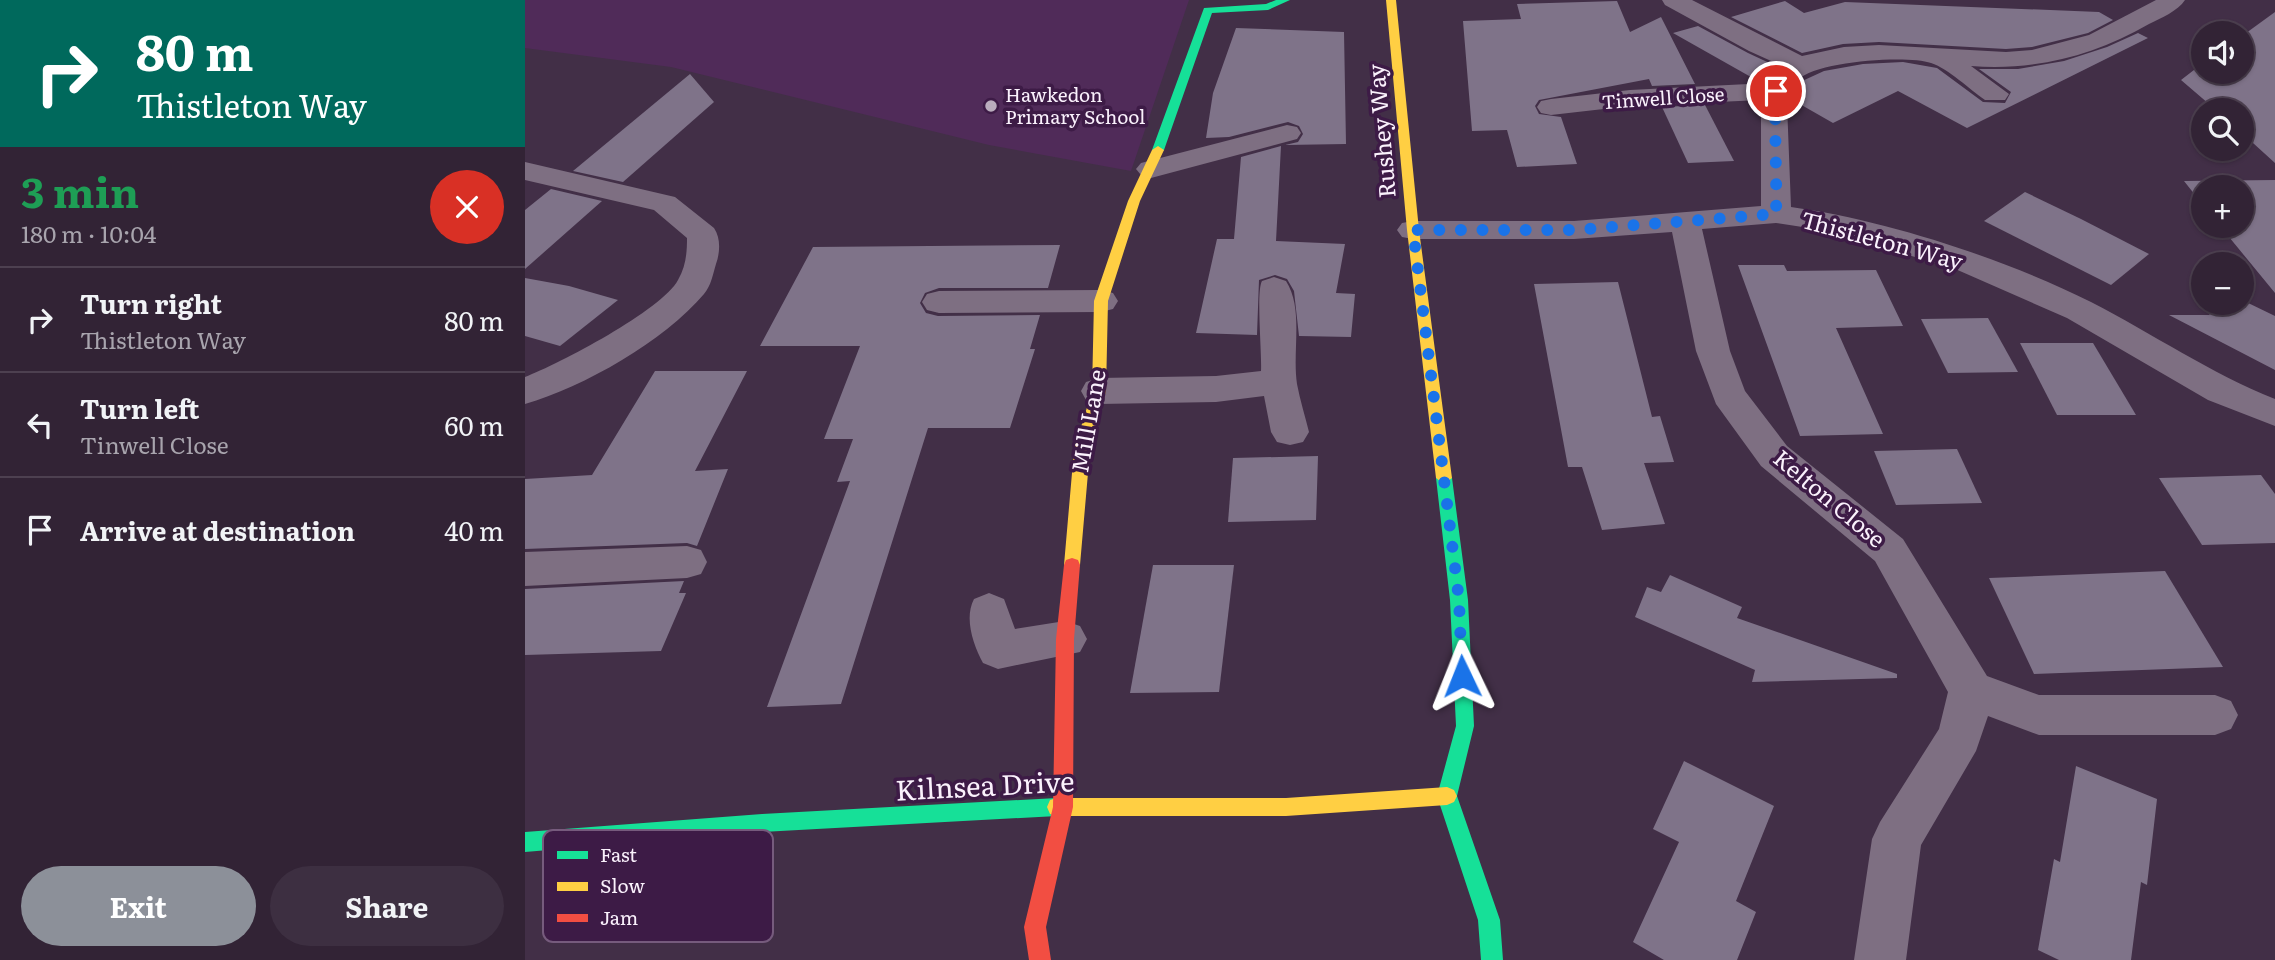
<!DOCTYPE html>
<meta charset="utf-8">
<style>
:root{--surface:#322335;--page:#3d2f41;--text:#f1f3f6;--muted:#a8a4ad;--line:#4d4050;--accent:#8c9099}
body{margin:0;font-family:Literata,serif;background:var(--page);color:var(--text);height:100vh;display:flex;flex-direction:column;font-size:26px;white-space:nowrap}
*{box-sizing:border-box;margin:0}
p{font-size:23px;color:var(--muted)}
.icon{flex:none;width:38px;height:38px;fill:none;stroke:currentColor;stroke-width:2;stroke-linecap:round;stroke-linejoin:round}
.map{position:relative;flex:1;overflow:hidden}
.details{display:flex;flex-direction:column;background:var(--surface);width:525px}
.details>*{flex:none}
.banner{background:#00695c;color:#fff;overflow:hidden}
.buttons{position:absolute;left:1666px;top:21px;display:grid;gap:14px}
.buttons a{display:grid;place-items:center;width:63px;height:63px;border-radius:50%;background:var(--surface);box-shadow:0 2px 5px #0004,0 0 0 2px var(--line);font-size:35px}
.pin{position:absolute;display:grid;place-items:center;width:60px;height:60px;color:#fff;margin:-30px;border:4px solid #fff;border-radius:50%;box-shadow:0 2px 7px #0007}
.me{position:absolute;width:77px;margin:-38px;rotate:358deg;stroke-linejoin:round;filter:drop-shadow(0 0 5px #0008)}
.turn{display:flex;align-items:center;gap:24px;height:147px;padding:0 21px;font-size:32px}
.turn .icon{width:91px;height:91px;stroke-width:2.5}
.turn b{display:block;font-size:49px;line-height:60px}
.round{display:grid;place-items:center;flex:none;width:74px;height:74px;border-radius:37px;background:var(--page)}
.head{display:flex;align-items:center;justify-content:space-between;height:119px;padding:0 21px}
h1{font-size:42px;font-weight:700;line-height:52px;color:#1e9e55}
.primary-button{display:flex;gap:14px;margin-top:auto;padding:14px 21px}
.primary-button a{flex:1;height:80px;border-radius:42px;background:var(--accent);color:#fff;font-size:28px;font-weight:700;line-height:80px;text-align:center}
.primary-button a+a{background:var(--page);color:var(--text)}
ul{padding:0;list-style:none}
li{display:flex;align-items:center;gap:21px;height:105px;padding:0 21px;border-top:2px solid var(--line)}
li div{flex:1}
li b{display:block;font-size:26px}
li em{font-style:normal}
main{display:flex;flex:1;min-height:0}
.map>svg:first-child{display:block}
</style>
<main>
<section class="details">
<div class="banner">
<div class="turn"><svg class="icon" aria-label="right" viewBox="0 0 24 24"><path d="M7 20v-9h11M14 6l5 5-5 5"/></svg><div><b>80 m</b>Thistleton Way</div></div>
</div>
<div class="head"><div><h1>3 min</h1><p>180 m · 10:04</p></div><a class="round" style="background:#d93025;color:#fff"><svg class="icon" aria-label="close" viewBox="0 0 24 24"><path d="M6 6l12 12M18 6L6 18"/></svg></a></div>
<ul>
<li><svg class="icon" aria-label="right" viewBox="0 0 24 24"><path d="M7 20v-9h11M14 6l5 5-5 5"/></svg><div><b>Turn right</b><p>Thistleton Way</p></div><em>80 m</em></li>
<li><svg class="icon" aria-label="left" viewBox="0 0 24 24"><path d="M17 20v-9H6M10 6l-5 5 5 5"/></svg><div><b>Turn left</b><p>Tinwell Close</p></div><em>60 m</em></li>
<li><svg class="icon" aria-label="arrive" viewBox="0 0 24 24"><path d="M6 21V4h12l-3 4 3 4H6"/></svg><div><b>Arrive at destination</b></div><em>40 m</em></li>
</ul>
<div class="primary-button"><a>Exit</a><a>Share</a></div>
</section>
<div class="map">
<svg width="1750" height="960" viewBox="0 0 1750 960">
<rect width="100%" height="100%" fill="#422f47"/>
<polygon fill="#502b59" points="0,0 664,0 606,171 464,145 146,67 0,48"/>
<g fill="#7f7389">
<polygon points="1092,1 1105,32 1136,17 1170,84 1127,86 1124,79 1014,100 1010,106 1014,114 1036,117 1052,164 992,167 982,130 947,131 938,21 996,19 992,4"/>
<polygon points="1260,1 1279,13 1320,2 1574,12 1588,20 1563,33 1507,47 1481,49 1354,42 1318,44 1277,53 1206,17"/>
<polygon points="1750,12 1750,163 1717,133 1717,110 1691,110 1656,80 1678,63 1678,72 1717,72 1717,36"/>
<polygon points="1173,26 1223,53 1253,67 1242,80 1233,81 1148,33"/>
<polygon points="711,28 819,32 821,144 760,145 773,142 778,134 774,126 763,122 704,137 681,138 688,93"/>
<polygon points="1613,33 1623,38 1442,128 1373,91 1308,123 1266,99 1275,82 1299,71 1338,64 1378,62 1412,68 1458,102 1480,103 1486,92 1454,69 1493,69 1539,61 1582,47"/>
<polygon points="165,74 189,102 98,182 48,171"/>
<polygon points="1180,105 1209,161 1163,163 1137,107"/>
<polygon points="756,146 751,241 820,244 811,293 830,294 826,337 774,336 769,291 762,279 750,275 734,280 732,335 671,333 692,239 709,239 716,157"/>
<polygon points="1750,180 1750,293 1695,226 1717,226 1717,187 1678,187 1678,205 1659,181"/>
<polygon points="26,189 77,201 0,269 0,210"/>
<polygon points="1500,192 1556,219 1624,254 1586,285 1459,221"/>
<polygon points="535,245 523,288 414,288 400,293 395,303 401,313 413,316 515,315 505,349 510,349 485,428 403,428 316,704 242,707 325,481 312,482 328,439 299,439 335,346 235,346 288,247"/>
<polygon points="1213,265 1259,265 1262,271 1351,270 1378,326 1311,328 1358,434 1275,436"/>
<polygon points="0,278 44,286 93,300 35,346 0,336"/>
<polygon points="1093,282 1127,417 1135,416 1149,462 1119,463 1140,524 1077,530 1057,467 1043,467 1009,284"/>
<polygon points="1717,300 1750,316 1750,370 1644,315 1684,315 1695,303 1717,303"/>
<polygon points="1463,318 1493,372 1423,373 1396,319"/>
<polygon points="1495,343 1568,343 1611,415 1532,415"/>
<polygon points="130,371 222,371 170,471 203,469 172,546 162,543 0,549 0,479 67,475"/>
<polygon points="1432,449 1457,503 1371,505 1349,451"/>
<polygon points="793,456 791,520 703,522 708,458"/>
<polygon points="1736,475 1750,494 1750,543 1677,545 1634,478"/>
<polygon points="628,565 709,565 694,692 605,693"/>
<polygon points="1640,571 1698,667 1509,674 1464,578"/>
<polygon points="1145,575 1217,607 1212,618 1372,674 1372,678 1227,682 1230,670 1110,617 1122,587 1136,592"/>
<polygon points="159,581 154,593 161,593 136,651 0,655 0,589"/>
<polygon points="1159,761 1249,806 1211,901 1231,912 1212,960 1139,960 1108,942 1154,842 1128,829"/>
<polygon points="1551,766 1632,799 1622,885 1616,882 1606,960 1534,960 1513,950 1529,859 1535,862"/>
</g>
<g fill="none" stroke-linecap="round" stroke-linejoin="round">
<g fill="#7e6f82" fill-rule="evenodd">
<path d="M1137 0H1167L1277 56 1319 47 1354 45 1481 52 1507 50 1564 35 1631 0H1660C1653 11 1636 18 1624 24 1568 56 1510 71 1446 66L1484 94 1480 100H1460C1444 89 1424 69 1406 63 1382 55 1291 61 1273 80 1266 87 1264 95 1262 104L1266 207C1361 220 1480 259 1566 302 1628 334 1685 373 1750 399V426L1683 400 1542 318 1428 268 1297 230 1251 223 1177 229 1205 351 1220 391 1262 446 1378 539 1462 676 1514 695H1690L1706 701 1713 715 1706 729 1690 735H1514L1463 716 1451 751 1396 845 1381 960H1329L1347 839 1355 822 1414 729 1423 692 1350 561 1236 466 1191 404 1171 351 1147 232 1049 239H888L877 237 872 230 877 223 888 221H1049L1236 206V100L1105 106 1026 115 1016 113 1012 107 1016 101 1026 99 1105 90 1243 83 1257 66 1224 51 1140 5Z"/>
<polygon points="762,125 772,127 776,133 772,139 626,178 616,175 611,169 616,163"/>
<path d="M0 162 150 197 189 228C196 238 195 253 191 264 188 274 186 286 179 294 139 341 59 387 0 404V377C34 364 137 310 153 280 161 266 162 253 162 238L129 210 0 180Z"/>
<path d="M749 277 761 281C779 309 767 351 772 384 775 400 780 416 784 432L778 442 765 445 752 442 746 432 739 396 691 402 574 404 561 400 556 391 561 382 574 378 691 376 736 371C737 354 731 291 737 281Z"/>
<polygon points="576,290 588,293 593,301 588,309 576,312 414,313 402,310 397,302 402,294 414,291"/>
<polygon points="162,546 176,550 182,562 176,574 162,578 0,586 0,552"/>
<path d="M464 593 479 599 490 629 540 621 555 626 562 639 555 652 473 669 458 663C448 644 439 618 449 599Z"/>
</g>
<g fill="#16e098" fill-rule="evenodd">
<polygon points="751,0 765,0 743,10 687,13 639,150 637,152 629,152 627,150 679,8 741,4"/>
<polygon points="919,472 927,478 943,600 949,726 932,796 975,920 978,960 956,960 953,920 912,796 931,726 925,600 911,478"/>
<polygon points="532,798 539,800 542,807 539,814 532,816 237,832 0,852 0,832 237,814"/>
</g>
<g fill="#ffcf43" fill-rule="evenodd">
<polygon points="861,0 871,0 894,230 927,478 919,484 911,478 882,230"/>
<polygon points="633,146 639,150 615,201 583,301 581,391 565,450 555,565 553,570 547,572 541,570 539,565 549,450 567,391 569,301 603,201 627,150"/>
<polygon points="922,787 929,790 932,796 929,802 922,805 761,816 532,816 525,814 522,807 525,800 532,798 761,798"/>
</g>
<polygon fill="#f24e42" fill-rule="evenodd" points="547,558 553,560 555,565 549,639 548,807 521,927 526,960 504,960 499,927 528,807 531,639 539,565 541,560"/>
</g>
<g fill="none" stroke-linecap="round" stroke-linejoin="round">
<path stroke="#1a73e8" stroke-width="12" stroke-dasharray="0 21.6" d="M937 676 934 600 888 230H1049L1251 214C1252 173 1249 132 1251 91"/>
</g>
<circle fill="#baadbd" stroke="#3d1b46" stroke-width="2.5" cx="466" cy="106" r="7"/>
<g text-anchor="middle" stroke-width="7" stroke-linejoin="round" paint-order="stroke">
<g font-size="19" fill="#faf1fc" stroke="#3d1b46" text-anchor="start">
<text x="480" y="102">Hawkedon<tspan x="480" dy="22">Primary School</tspan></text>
</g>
<g font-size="19" fill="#faf1fc" stroke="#3d1b46">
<text transform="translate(1138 98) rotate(-4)" y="7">Tinwell Close</text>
</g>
<g font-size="23" fill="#faf1fc" stroke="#3d1b46">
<text transform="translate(857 131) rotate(-95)" y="8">Rushey Way</text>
<text transform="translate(1357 241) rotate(15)" y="8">Thistleton Way</text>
<text transform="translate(564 421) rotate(-80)" y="8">Mill Lane</text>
<text transform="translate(1304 499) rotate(40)" y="8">Kelton Close</text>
</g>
<g font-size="28" fill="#faf1fc" stroke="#3d1b46">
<text transform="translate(460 786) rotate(-3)" y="10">Kilnsea Drive</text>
</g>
</g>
<rect x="18" y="830" width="230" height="112" rx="10" fill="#3d1b46" stroke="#765b7d" stroke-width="2"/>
<rect x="32" y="851" width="31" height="8" fill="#16e098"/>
<rect x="32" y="882" width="31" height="9" fill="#ffcf43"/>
<rect x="32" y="914" width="31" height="8" fill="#f24e42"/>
<g font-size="19" fill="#faf1fc">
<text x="75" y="862">Fast</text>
<text x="75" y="893">Slow</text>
<text x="75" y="925">Jam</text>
</g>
</svg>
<div class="buttons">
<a><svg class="icon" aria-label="sound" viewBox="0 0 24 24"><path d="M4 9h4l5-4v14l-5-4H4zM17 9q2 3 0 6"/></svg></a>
<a><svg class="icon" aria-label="search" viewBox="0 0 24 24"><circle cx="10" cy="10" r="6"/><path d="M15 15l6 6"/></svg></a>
<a>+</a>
<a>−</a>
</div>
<div class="pin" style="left:1251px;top:91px;background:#d93025"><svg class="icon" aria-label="arrive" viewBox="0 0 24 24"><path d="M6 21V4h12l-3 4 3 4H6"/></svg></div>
<svg class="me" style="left:937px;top:676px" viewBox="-20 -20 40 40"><path d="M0-17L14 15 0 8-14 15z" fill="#1a73e8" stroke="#fff" stroke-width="4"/></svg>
</div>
</main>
